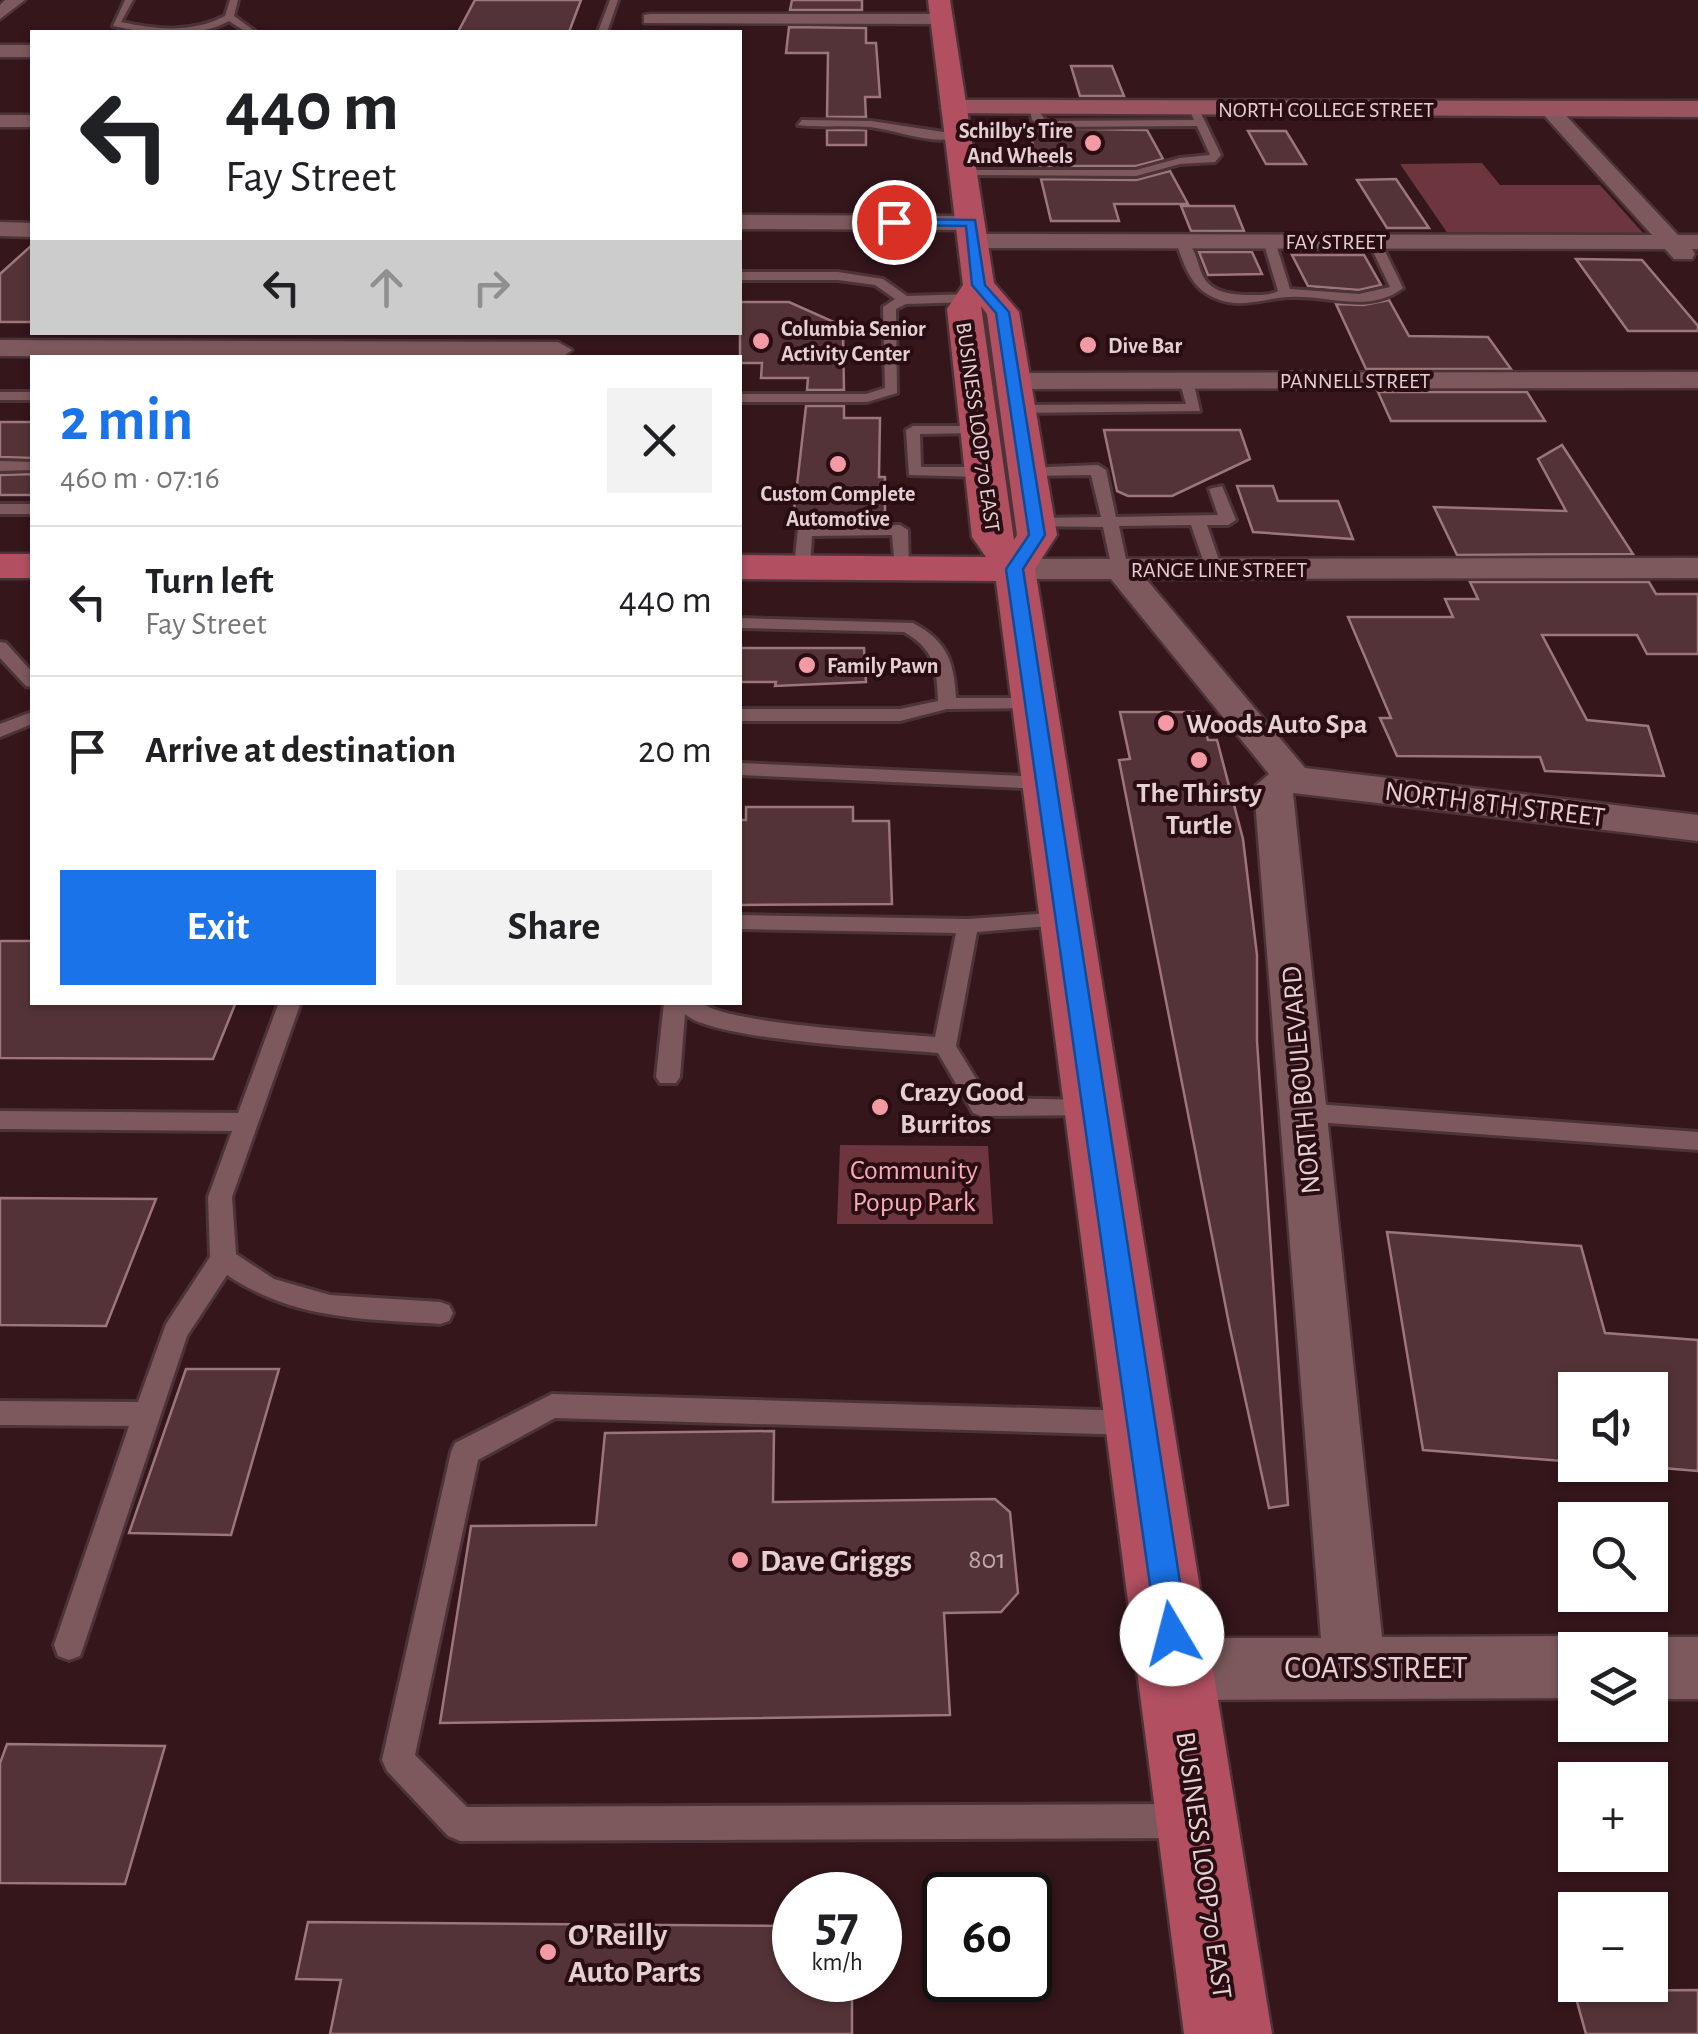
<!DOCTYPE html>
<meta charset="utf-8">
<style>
:root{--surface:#fff;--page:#f2f2f2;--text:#202124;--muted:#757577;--line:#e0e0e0;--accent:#1a73e8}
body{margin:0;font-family:"Alegreya Sans",sans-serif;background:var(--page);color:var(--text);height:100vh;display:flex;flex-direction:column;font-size:38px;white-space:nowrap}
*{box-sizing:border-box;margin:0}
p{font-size:32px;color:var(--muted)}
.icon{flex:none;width:55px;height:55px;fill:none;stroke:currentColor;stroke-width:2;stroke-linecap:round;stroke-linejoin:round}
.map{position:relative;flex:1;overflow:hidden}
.details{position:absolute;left:30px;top:355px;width:712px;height:650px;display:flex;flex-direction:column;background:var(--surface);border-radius:0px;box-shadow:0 2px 8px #0004}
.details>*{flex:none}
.top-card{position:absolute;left:30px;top:30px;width:712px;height:305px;border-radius:0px;box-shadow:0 2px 8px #0004;background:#fff;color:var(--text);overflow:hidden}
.fabs{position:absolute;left:1558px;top:1372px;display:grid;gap:20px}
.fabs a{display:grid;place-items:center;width:110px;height:110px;border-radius:0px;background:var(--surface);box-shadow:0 2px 8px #0004;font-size:50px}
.speed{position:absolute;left:772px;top:1872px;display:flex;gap:20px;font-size:50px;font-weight:700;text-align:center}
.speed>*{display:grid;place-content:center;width:130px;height:130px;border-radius:50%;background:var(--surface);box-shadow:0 2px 8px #0004;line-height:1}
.speed small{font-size:25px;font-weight:400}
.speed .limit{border:5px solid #111;border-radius:15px;background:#fff;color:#111}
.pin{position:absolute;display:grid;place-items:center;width:85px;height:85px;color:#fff;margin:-42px;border:5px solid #fff;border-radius:50%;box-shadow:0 2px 10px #0007}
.me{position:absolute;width:110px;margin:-55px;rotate:352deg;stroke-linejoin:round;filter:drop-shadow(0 0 8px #0008)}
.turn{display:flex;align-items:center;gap:35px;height:210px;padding:0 30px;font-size:45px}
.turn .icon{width:130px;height:130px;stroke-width:2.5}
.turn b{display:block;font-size:70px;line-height:85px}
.lanes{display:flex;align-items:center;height:95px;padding:0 30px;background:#0003;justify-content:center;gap:50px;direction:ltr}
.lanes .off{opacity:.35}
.round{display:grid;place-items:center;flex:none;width:105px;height:105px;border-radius:0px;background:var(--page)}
.headline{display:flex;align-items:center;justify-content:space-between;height:170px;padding:0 30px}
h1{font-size:60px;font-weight:700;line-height:75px;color:var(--accent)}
.cta{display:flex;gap:20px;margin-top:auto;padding:20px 30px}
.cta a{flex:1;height:115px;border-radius:0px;background:var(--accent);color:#fff;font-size:40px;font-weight:700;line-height:115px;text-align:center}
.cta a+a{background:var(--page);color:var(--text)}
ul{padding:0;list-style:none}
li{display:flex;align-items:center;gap:30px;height:150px;padding:0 30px;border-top:2px solid var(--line)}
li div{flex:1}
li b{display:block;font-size:38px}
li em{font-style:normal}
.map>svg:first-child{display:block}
</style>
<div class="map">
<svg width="1698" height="2034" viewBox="0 0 1698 2034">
<rect width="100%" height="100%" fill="#34161b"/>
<g fill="#6d353d">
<polygon points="1482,163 1500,185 1600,185 1644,234 1448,234 1400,164"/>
<polygon points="840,1145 988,1146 993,1224 837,1224"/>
</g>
<g fill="#533337" stroke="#9c767a" stroke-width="2.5">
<polygon points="475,0 581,0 569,32 458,32"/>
<polygon points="792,0 862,0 862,10 790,10"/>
<polygon points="789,27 866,28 866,43 876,43 880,97 865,97 866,117 827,117 828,53 786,53"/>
<polygon points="1071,66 1112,66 1124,96 1080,96"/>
<polygon points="1029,128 1147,130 1163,159 1136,166 1038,166"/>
<rect x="827" y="130" width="39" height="15"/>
<polygon points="1248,131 1286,131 1306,164 1266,164"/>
<polygon points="1170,171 1188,204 1114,204 1119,221 1051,221 1041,179 1136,180"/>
<polygon points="1396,179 1429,228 1387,228 1357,180"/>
<polygon points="1181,206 1234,206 1244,231 1191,231"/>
<polygon points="32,245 32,322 0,322 0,274"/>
<polygon points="1199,252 1252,252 1262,274 1208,275"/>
<polygon points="1292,255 1364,255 1381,285 1359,290 1308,286"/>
<polygon points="1576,259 1642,260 1698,326 1698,331 1628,331"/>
<polygon points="1389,300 1409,336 1488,337 1511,369 1366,369 1336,304 1363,305"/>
<polygon points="740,302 789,302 834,322 834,330 843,330 844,390 807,390 808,378 761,378 762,363 740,363"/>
<polygon points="1378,392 1527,392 1545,421 1391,421"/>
<polygon points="806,406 844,406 844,418 880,418 879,477 885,477 885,521 793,520"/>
<polygon points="0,422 32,422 32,458 0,457"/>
<polygon points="1104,430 1240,430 1250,459 1172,496 1128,496 1117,491"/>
<polygon points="1562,445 1633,554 1457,555 1434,507 1566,511 1538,459"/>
<polygon points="32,474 32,495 0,495 0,475"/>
<polygon points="1237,486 1273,486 1278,501 1338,501 1353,539 1253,532"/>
<polygon points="1470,582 1649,582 1656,594 1698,594 1698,654 1647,654 1637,635 1542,635 1587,720 1648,726 1664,776 1545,771 1540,757 1397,756 1380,718 1391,718 1348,617 1453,617 1445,599 1478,599"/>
<polygon points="740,648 864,648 866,682 775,686 776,682 740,682"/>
<polygon points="1120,712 1200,712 1208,740 1217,740 1243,839 1257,955 1257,1041 1288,1505 1269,1508 1230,1329 1119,760 1130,759"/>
<polygon points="746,807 853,807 853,821 889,821 892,904 740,905 740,820 746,820"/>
<polygon points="0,941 32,941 32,1002 236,1002 213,1059 0,1058"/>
<polygon points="0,1198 156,1199 106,1326 0,1325"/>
<polygon points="1387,1232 1581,1246 1605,1333 1698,1340 1698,1471 1650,1467 1650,1390 1575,1390 1575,1462 1423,1450"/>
<polygon points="186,1369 279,1369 231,1535 129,1533"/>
<polygon points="774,1431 773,1502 995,1499 1010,1512 1018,1593 1001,1612 944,1613 950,1715 440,1723 471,1526 596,1525 605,1433"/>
<polygon points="7,1744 165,1746 125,1884 0,1883 0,1763"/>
<polygon points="308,1922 795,1926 795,1980 852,1980 852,2034 330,2034 341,1980 296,1979"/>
<polygon points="1698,1990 1698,2034 1586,2034 1574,1991"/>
</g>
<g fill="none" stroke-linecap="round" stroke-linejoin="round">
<defs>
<g id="service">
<path d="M125 0H133L121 22C156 30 193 33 225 16L230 0H238L234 16 256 32H246L229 21C194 40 150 34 113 26Z"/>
<polygon points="610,0 618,0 607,32 598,32"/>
<polygon points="1035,106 1046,121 1194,120 1189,109 1198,107 1221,155 1215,162 1180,164 1136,176 960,175 964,170 1136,170 1180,158 1210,155 1197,126 1044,127 1032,120 1030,109"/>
<path d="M802 120 871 121 963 135C937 148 898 130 870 127 846 125 822 128 798 125Z"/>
<path d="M1182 237C1209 255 1185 294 1247 295 1258 295 1268 296 1278 291L1263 241 1269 237 1275 241 1290 289 1359 294 1390 287 1368 241 1374 237 1380 241 1403 288C1370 314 1327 295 1290 297 1261 298 1237 312 1207 294 1189 283 1182 260 1176 241Z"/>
<polygon points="740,272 838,272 883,279 907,296 971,294 977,298 971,302 906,304 896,309 897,393 867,402 740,402 740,394 866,394 885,388 883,307 895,299 875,285 838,280 740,280"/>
<polygon points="1186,376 1193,380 1200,411 1018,413 1011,409 1018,405 1186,404 1179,380"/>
<rect x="0" y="392" width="32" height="8"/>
<polygon points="913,426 983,426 985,429 978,433 920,434 921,467 984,467 992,472 984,477 909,475 906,430"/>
<polygon points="0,461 32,462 32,470 0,471"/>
<polygon points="1098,465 1106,470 1116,517 1218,515 1209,489 1222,486 1236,520 1228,525 1207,525 1222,569 1220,573 1214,574 1206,569 1191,525 1119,526 1128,569 1120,574 1112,569 1103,527 1029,526 1029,520 1035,518 1101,517 1091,475 1027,476 1019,471 1022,468"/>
<rect x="0" y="504" width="32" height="10"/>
<polygon points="900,525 908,530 909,571 895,568 892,535 812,536 810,567 802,572 794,567 798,528"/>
<path d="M740 618 913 623C947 641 954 661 956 698H1034L1043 703 1034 708 947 709 900 721H740V709H900L938 701C937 668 934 649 904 632L740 628Z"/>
<polygon points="0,642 6,643 32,672 32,687 26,686 0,658"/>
<polygon points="32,712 32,724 0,737 0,724"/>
<polygon points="740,763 1046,777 1056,783 1046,789 740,775"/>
<path d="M1066 912 1073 914 1077 919 1073 924 977 932 956 1046 988 1098 1091 1100 1099 1103 1103 1109 1099 1115 981 1116 973 1113 938 1053C892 1049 711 1040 685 1014L680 1077 676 1083H660L656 1077 664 1002H701C723 1024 895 1033 935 1037L956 933 740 929V915L968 919Z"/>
<path d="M279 1002H301L232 1197 236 1254 274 1279 330 1295 440 1302 449 1305 453 1313 449 1321 440 1324C363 1319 293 1320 227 1275L187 1336 84 1645 80 1656 69 1660 58 1656 54 1645 129 1426 0 1425V1401L138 1402 166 1324 210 1257 208 1197 232 1131 0 1129V1111L238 1113Z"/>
<polygon points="1302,1103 1698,1132 1698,1150 1302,1121 1294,1118 1290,1112 1294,1106"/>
<polygon points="552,1394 1133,1411 1143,1414 1147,1423 1143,1432 1133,1435 555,1418 478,1460 415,1755 467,1807 1184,1804 1196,1809 1201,1821 1196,1833 1184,1838 460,1841 448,1836 387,1771 382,1760 451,1452 455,1443"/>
</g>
<g id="minor">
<polygon points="5,0 25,0 0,19 0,5"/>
<polygon points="650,14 942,14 951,19 942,24 644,23 644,15"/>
<rect x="0" y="45" width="32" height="12"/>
<polygon points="1549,103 1556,105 1678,235 1698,235 1698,249 1692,249 1695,254 1692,259 1674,259 1665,249 973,248 961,241 973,234 1652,235 1542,113 1539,109"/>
<rect x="0" y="115" width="32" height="12"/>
<polygon points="740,215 971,216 983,223 971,230 740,229"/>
<polygon points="0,222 32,223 32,237 0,236"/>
<polygon points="0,340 558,342 572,350 561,358 0,356"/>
<polygon points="1698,372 1698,388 1013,389 999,381 1013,373"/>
<polygon points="1698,558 1698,578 1146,579 1305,768 1698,815 1698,841 1293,793 1382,1637 1575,1636 1597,1645 1599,1650 1575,1650 1575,1698 1177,1700 1155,1691 1146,1669 1155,1647 1177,1638 1321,1638 1254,787 1269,774 1111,579 1015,579 1003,576 998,569 1003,562 1015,559"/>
<polygon points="1650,1637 1698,1637 1698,1699 1650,1699 1650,1650 1626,1650"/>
</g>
<polygon id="secondary" points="954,100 1698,101 1698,117 945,113 941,108"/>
<g id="primary">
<path d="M928 0H950L994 283 1019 312 1057 535 1035 569 1272 2034H1184L996 581 740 579V555L986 557 972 537 947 309 963 285ZM981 306 987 314 1017 535 1014 540Z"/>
<rect x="0" y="554" width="32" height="24"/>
</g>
</defs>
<use href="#service" stroke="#4b3337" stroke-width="6"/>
<use href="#minor" stroke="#4b3337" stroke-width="5"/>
<use href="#secondary" stroke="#4b3337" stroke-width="5"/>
<use href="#primary" stroke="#4b3337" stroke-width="5"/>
<use href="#service" fill="#7d595d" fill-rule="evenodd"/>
<use href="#minor" fill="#7d595d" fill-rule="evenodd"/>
<use href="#secondary" fill="#985460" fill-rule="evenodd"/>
<use href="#primary" fill="#b25062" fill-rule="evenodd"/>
</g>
<polygon fill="#1a73e8" stroke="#114b97" stroke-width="2.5" points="894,219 975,220 985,285 1009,312 1045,535 1023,569 1188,1634 1183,1645 1172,1649 1161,1645 1157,1634 1006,569 1029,535 996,313 972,285 966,226 890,225"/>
<g fill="#f49aa5" stroke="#290d12" stroke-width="4">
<circle cx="1093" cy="143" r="10"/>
<circle cx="761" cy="341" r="10"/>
<circle cx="1088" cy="345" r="10"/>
<circle cx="838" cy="464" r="10"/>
<circle cx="807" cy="665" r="10"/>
<circle cx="1166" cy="723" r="10"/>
<circle cx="1199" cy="760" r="10"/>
<circle cx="880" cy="1107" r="10"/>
<circle cx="740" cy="1560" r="10"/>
<circle cx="548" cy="1952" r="10"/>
</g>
<g text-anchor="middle" stroke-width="8" stroke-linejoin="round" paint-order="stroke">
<g font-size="22" fill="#e5d0d1" stroke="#290d12">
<text x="1326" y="117">NORTH COLLEGE STREET</text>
<text x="1336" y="249">FAY STREET</text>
<text x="1355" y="388">PANNELL STREET</text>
<text transform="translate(979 427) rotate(82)" y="8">BUSINESS LOOP 70 EAST</text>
<text x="1219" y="577">RANGE LINE STREET</text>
</g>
<g font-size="22" font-weight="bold" fill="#e5d0d1" stroke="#290d12" text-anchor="start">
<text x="1073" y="138" text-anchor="end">Schilby's Tire<tspan x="1073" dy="25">And Wheels</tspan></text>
<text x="781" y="336">Columbia Senior<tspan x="781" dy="25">Activity Center</tspan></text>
<text x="1108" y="353">Dive Bar</text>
<text x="838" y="501" text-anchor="middle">Custom Complete<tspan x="838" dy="25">Automotive</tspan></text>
<text x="827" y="673">Family Pawn</text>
</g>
<g font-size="28" font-weight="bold" fill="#e5d0d1" stroke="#290d12" text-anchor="start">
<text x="1186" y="733">Woods Auto Spa</text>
<text x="1199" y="802" text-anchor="middle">The Thirsty<tspan x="1199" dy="32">Turtle</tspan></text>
<text x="900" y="1101">Crazy Good<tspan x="900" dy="32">Burritos</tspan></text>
</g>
<g font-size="28" fill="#e5d0d1" stroke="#290d12">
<text transform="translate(1495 803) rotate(7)" y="10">NORTH 8TH STREET</text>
<text transform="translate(1300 1080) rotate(-95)" y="10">NORTH BOULEVARD</text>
<text transform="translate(1205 1865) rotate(82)" y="10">BUSINESS LOOP 70 EAST</text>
</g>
<g font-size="28" fill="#faaab3" stroke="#290d12">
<text x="914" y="1179">Community<tspan x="914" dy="32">Popup Park</tspan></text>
</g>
<g font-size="28" fill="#c0a9aa">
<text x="987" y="1568">801</text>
</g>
<g font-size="32" font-weight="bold" fill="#e5d0d1" stroke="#290d12" text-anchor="start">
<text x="760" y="1571">Dave Griggs</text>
<text x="568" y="1945">O'Reilly<tspan x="568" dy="37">Auto Parts</tspan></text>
</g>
<g font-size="32" fill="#e5d0d1" stroke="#290d12">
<text x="1376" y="1678">COATS STREET</text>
</g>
</g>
</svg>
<div class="fabs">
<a><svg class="icon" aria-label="sound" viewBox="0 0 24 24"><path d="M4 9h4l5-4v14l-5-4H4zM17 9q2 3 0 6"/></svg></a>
<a><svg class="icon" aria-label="search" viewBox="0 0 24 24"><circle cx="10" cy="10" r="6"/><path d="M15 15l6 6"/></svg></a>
<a><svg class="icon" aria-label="layers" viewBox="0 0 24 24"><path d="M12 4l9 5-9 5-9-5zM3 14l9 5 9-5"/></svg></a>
<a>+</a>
<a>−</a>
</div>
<div class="speed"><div>57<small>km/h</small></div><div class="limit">60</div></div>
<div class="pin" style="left:894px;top:222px;background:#d93025"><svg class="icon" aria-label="arrive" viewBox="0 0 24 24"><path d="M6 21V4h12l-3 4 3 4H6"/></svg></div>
<svg class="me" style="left:1172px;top:1634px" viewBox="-20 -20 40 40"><circle r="19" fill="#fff"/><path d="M0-13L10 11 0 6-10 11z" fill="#1a73e8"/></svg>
<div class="top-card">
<div class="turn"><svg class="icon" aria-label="left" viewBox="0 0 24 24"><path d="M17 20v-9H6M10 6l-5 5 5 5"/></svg><div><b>440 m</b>Fay Street</div></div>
<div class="lanes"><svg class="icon" aria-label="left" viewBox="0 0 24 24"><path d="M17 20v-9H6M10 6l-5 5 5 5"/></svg><svg class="icon off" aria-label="ahead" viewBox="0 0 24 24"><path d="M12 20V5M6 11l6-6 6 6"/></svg><svg class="icon off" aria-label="right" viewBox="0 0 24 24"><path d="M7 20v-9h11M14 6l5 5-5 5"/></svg></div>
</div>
<section class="details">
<div class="headline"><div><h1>2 min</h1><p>460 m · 07:16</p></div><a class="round"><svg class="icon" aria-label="close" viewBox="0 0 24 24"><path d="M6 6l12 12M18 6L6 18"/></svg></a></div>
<ul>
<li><svg class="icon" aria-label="left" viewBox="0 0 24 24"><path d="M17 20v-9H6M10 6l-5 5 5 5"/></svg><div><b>Turn left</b><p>Fay Street</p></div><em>440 m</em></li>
<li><svg class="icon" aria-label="arrive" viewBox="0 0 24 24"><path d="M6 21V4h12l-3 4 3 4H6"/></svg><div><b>Arrive at destination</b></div><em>20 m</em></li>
</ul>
<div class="cta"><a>Exit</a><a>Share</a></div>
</section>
</div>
